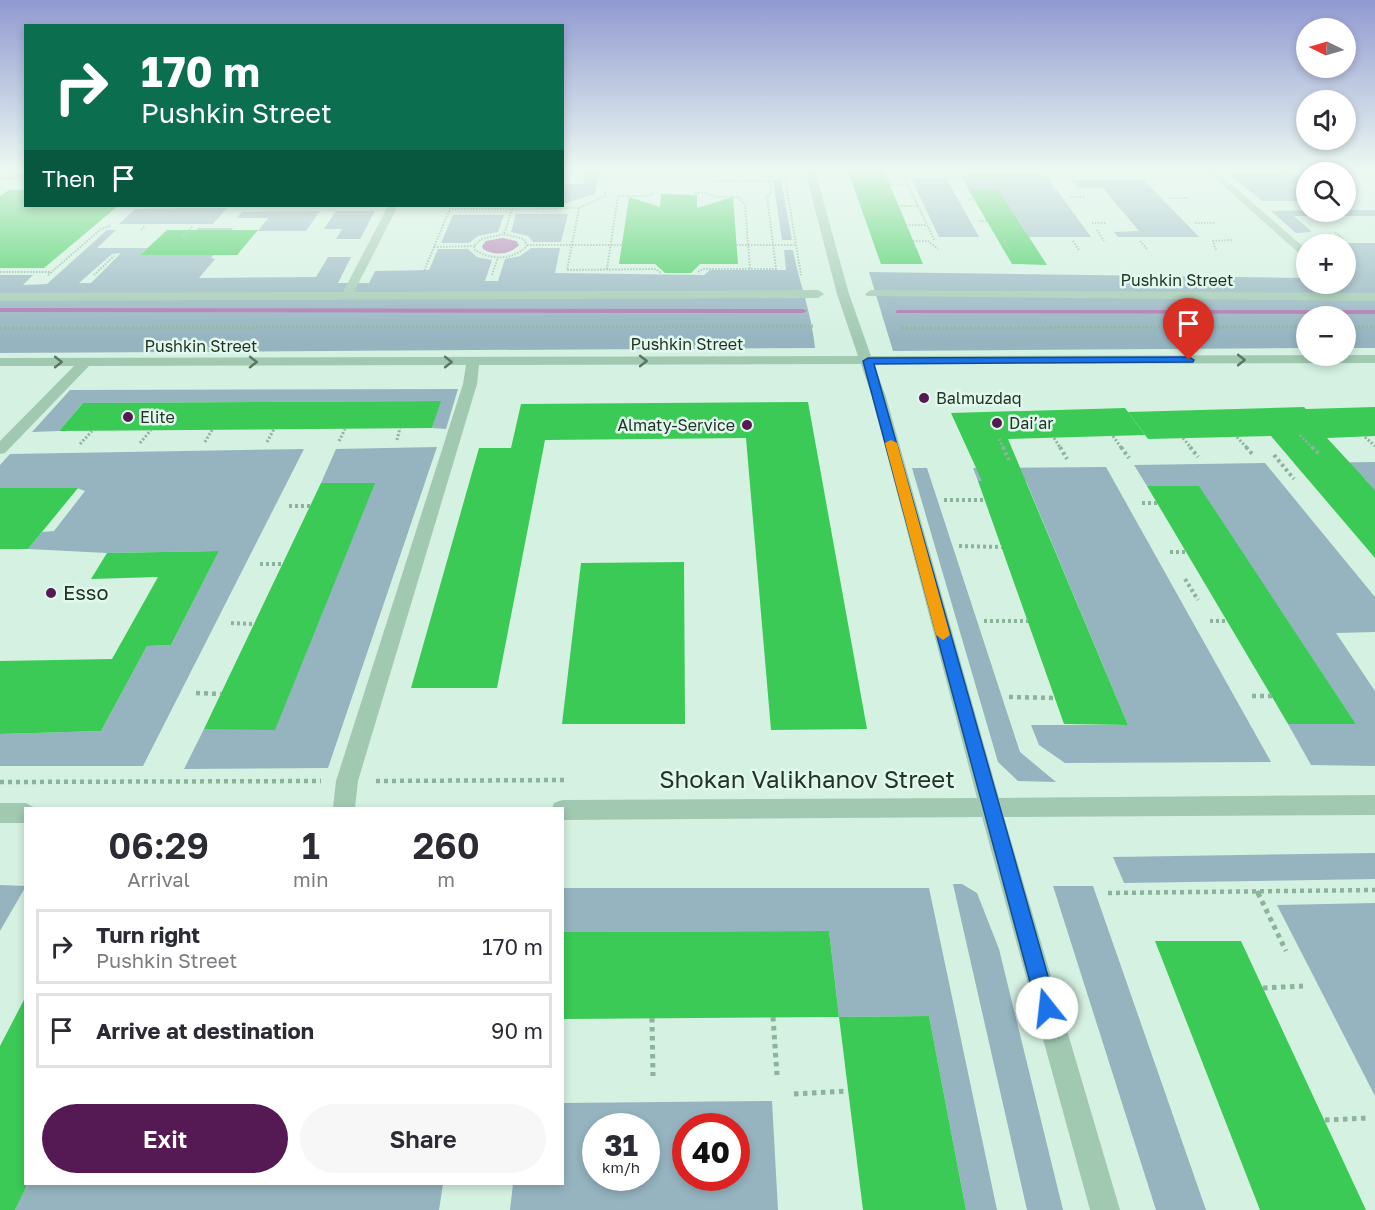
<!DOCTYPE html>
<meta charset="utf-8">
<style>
:root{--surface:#fff;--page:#f7f7f7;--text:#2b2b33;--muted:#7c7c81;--line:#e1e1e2;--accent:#551954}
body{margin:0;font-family:"Golos Text",sans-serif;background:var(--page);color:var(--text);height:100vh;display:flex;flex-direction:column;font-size:22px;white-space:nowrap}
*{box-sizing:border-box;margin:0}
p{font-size:20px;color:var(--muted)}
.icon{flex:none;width:33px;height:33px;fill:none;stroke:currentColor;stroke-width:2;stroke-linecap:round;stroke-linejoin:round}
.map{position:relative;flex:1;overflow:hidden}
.details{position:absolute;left:24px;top:807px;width:540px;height:378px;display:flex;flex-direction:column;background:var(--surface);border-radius:0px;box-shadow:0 3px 9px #0003}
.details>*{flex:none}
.hud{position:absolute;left:24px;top:24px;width:540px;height:183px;border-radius:0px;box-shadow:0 3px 9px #0003;background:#0b6e4f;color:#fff;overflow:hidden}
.needle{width:39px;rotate:275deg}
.buttons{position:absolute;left:1296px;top:18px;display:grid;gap:12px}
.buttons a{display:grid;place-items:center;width:60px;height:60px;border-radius:50%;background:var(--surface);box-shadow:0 3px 9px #0003;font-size:30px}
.speed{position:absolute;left:582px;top:1113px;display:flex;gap:12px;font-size:30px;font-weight:700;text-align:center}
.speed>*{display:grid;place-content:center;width:78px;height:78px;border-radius:50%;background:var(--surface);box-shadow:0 3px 9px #0003;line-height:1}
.speed small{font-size:15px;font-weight:400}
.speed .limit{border:9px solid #d22;background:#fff;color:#111}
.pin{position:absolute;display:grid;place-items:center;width:51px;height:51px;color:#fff;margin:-62px -26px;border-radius:50% 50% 50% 0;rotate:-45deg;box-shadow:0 0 6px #0007}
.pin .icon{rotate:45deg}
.me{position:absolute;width:66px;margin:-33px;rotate:344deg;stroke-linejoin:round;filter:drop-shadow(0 0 4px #0008)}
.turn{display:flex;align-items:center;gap:21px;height:126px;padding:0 18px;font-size:27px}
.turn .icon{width:78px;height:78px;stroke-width:2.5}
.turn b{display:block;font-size:42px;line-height:51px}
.then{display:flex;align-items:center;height:57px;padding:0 18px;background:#0003;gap:12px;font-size:22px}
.eta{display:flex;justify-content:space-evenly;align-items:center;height:102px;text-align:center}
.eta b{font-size:36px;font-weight:600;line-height:42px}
.button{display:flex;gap:12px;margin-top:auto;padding:12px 18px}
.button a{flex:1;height:69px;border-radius:36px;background:var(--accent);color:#fff;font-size:24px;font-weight:600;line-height:69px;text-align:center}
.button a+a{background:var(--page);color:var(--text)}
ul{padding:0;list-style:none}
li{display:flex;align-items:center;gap:18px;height:75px;margin:0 12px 9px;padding:0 6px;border:3px solid var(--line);border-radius:0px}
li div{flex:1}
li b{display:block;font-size:22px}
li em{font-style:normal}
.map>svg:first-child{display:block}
</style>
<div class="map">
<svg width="1375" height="1210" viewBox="0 0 1375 1210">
<rect width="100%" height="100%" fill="#d5f1e2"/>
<g fill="#95b4c0" fill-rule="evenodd">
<polygon points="1305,173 1306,175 1306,201 1262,201 1229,174"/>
<polygon points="585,174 598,174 595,194 563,204 563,184 583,184"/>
<polygon points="961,174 1045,174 1091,237 997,237 1026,232 998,189 968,189"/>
<polygon points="911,178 946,178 979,237 939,237"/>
<polygon points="773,180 781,180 792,240 782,240"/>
<polygon points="1070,180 1144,180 1199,237 1118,237 1114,232 1139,231 1103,188 1079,188"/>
<polygon points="227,208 213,224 119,224 135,209"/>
<polygon points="1346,210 1375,210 1375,216 1294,216 1312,232 1296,233 1271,211"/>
<polygon points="320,211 306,231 258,231 268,218 237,218 242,212"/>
<polygon points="336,211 375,211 360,239 336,239 342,229 324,229"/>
<polygon points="516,214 568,214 561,242 533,242 528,236 511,232"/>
<polygon points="453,215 504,215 498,232 478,236 469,243 441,243"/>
<path d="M198 228H233L211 258 215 259 199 278 316 277 328 257H351L338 283H369L375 271 429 270 438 249H468L477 257 492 260 485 281H498L505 259 520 256 531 248H560L555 273 704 275 710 270H786L784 250H793C799 283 812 314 815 348L0 353V275H33L23 285 47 284 107 230H116L97 248H147L141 254 189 237ZM121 253 91 283H79L112 254Z"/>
<polygon points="1308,243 1375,243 1375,348 1346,348 1346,316 1306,316 1306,348 893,351 869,272 1306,278 1306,284 1346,284 1346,279 1348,278 1346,276 1346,244"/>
<polygon points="458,389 446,429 432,428 440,401 83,403 59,431 32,432 70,390"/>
<polygon points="437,447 328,768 184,769 204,729 275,729 374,483 321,483 336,449"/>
<polygon points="304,449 143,766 0,766 0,734 101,731 147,646 171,645 219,551 107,553 28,549 42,532 54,531 85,491 77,488 0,488 0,465 10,454"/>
<polygon points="1375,462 1375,490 1365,479 1309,480 1294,463"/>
<polygon points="1265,463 1375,597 1375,632 1336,633 1375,691 1375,766 1311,765 1288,724 1356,724 1199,487 1147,486 1134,465"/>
<polygon points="1106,467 1271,762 1065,763 1039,745 1031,725 1128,725 1026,481 978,481 973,468"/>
<polygon points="912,468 927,468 1020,752 1056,782 1018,781 998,762"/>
<polygon points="1375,853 1375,879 1124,883 1113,857"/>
<polygon points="953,884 962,884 977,893 999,949 1063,1210 1027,1210"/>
<polygon points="0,885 26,886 0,931"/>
<polygon points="1053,886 1093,886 1206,1210 1156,1210"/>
<polygon points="562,888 929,888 997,1210 966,1210 929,1016 839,1017 829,931 563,932"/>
<polygon points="1375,903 1375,1096 1277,905"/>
<path d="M772 1101 778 1210H510L513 1184H562L563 1103ZM596 1126H646V1178H596ZM686 1126H736V1178H686Z"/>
<polygon points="27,1184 443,1184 439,1210 15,1210"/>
</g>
<path fill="#ae73ae" d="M502 238 516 241 519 245C510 255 494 256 483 249L482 246 486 241Z"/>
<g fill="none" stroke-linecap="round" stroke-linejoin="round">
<g fill="#ae73ae" fill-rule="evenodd">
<polygon points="0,308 803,309 807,311 803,313 0,312"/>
<polygon points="898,310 1375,310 1375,314 896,313 896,311"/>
</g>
</g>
<g fill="#3aca55">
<polygon points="848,171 884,171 923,264 881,264"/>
<polygon points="968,189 998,189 1047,265 1012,264"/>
<polygon points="9,190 26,190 26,206 118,206 44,268 0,268 0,196"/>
<polygon points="661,194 697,195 697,208 733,197 738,264 700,264 691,273 665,273 655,264 619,264 629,197 660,207"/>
<polygon points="167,230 258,230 237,255 140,255"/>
<polygon points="441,401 432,428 59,431 83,403"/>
<polygon points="808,402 867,729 771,730 746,438 545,440 497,688 411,688 479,448 511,448 521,404"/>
<polygon points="1304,407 1306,409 1375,407 1375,436 1327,438 1375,490 1375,558 1271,436 1148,439 1128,412"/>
<polygon points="1125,408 1145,435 1008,439 1128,725 1064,724 978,481 982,481 951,413"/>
<polygon points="321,483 375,483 275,730 204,729"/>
<polygon points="1147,486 1199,486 1356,724 1288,724"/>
<polygon points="0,488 78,488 28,549 0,549"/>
<polygon points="219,551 171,645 147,646 101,731 0,734 0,661 112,659 158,577 91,579 107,553"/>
<polygon points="684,562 685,724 562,724 581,563"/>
<polygon points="829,931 839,1017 562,1019 562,932"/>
<polygon points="1155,941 1241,941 1366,1210 1260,1210"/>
<polygon points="26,996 26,1187 15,1210 0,1210 0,1046"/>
<polygon points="929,1016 966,1210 863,1210 839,1017"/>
</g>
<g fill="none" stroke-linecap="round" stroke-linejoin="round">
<g stroke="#8bb49b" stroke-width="2" stroke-dasharray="1.5 1.5" stroke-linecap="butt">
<polyline points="770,171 785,178 801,275"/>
<polyline points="901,171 935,241"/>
<polyline points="711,181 770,181"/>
<polyline points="890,185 908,185"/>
<polyline points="605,192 605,196 579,208 567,270 656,269 661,273"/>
<polyline points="695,193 705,193 716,197 739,197 745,205 750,269"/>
<polyline points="1071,197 1085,197"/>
<polyline points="1169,198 1188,198"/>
<polyline points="968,200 975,199"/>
<polyline points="414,206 451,206 422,276"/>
<polyline points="898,206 918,206"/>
<polyline points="449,209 512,209 504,234"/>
<polyline points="512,209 579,208"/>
<polyline points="979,221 987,221"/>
<polyline points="1092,223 1107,223"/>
<polyline points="1195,223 1215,223"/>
<polyline points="906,225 927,225"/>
<polyline points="141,230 145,226"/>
<polyline points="1097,230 1104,241"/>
<polyline points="1335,232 1343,239"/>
<path d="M504 234 524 239 527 246C513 260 492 261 475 250L474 246 481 239Z"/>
<polyline points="183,237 193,226"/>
<polyline points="913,241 928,241 938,249"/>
<polyline points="1004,241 1009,250"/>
<polyline points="1073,241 1079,250"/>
<polyline points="1140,241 1148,250"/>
<polyline points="527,245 622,245"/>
<polyline points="736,245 796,245"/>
<polyline points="434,247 474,246"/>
<polyline points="1216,250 1213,241 1233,240"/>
<polyline points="607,269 618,196 648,196 654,193"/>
<polyline points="0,272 51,272"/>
<polyline points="698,272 703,269 776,269 767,196 771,193 769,171"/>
<polyline points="48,275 101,229 110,226"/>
<polyline points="94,275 114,256"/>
<polyline points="492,275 498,257"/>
</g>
<g stroke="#8bb49b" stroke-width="3" stroke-dasharray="2 2" stroke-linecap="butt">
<polyline points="1346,327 1375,327"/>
<polyline points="0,328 813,326"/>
<polyline points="902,328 1306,327"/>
<polyline points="1300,435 1314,449"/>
<polyline points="1113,436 1122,449"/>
<polyline points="1237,437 1248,449"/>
<polyline points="1365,437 1375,446"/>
<polyline points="1054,438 1061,449"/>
<polyline points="1183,438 1192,449"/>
<polyline points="999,439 1004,449"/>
<polyline points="397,440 400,428"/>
<polyline points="339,441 345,429"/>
<polyline points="205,442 212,430"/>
<polyline points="267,442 274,429"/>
<polyline points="140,443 151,430"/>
<polyline points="80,444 92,431"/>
</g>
<g stroke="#8bb49b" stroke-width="4" stroke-dasharray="3 3" stroke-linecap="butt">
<polyline points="1003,447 1009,460"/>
<polyline points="1060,447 1067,459"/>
<polyline points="1121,447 1129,458"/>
<polyline points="1190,447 1198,457"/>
<polyline points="1246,447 1253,455"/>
<polyline points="1312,447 1319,454"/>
<polyline points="1274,455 1294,479"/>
<polyline points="944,500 985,500"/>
<polyline points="1142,503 1157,503"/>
<polyline points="289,506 310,506"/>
<polyline points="959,546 1002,547"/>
<polyline points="1170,552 1187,552"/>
<polyline points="260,564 283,564"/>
<polyline points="1185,579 1198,600"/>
<polyline points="984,621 1028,621"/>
<polyline points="1210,621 1227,621"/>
<polyline points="231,623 254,624"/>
</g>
<g stroke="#8bb49b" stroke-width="4.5" stroke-dasharray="4 4" stroke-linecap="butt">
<polyline points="196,693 221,694"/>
<polyline points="1252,696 1272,696"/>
<polyline points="1009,697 1055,698"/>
<polyline points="376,781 564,780"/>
<polyline points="0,782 321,781"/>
<polyline points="1257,891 1259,895"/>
<polyline points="1108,893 1375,890"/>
</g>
<g stroke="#8bb49b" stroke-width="5" stroke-dasharray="4.5 4.5" stroke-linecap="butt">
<polyline points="1258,893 1286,951"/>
<polyline points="1263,988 1303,986"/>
<polyline points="773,1017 777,1075"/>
<polyline points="652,1018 653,1076"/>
<polyline points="794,1094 848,1091"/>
<polyline points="1325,1120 1369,1118"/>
</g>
<g fill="#a1c9b1" fill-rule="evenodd">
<polygon points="562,171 698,171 693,174 562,175"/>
<polygon points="805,171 815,171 849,294 871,356 1375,355 1375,363 874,364 886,397 999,798 1375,795 1375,815 1004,817 1120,1210 1090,1210 982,817 562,820 562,808 552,808 554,803 562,800 977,798 872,397 861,364 479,365 477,384 358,781 355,808 333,808 336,781 463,384 466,365 89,366 5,453 0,454 0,441 74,366 0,366 0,358 858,356 837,294"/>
<polygon points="1207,171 1216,171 1306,249 1306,257 1302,256"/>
<polygon points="1285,171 1375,171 1375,174 1290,174"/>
<rect x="0" y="174" width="26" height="6"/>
<polygon points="388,206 398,206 354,292 818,290 824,294 818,298 0,301 0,293 343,292"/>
<polygon points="871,290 1375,293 1375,301 867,296 865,294"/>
<polygon points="0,803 26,803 35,808 26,808 26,823 0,823"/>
</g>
</g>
<defs><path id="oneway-chevron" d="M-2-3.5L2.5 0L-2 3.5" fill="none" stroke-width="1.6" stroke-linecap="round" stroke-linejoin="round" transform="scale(1.5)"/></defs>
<g stroke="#5c7666">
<use href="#oneway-chevron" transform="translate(1241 360)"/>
<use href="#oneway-chevron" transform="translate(643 361)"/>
<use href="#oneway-chevron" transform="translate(58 362)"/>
<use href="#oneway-chevron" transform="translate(253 362)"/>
<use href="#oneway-chevron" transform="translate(448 362)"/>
</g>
<linearGradient id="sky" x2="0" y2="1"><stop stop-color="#919ad1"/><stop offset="0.5" stop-color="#ecf9f2"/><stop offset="1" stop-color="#ecf9f2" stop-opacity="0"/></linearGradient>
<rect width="1375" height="340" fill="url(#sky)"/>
<polygon fill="#1a73e8" stroke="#114b97" stroke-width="1.5" points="1189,357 1194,360 1193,362 874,364 1057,1008 1054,1015 1047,1018 1040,1015 1037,1008 863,361 868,358"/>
<polygon fill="#f59e0b" points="891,440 897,443 950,635 943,640 936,635 885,443"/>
<g fill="#551954" stroke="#e1f9ed" stroke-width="2">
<circle cx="924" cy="398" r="6"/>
<circle cx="128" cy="417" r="6"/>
<circle cx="997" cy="423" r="6"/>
<circle cx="747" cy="425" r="6"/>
<circle cx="51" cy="593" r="6"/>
</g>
<g text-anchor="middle" stroke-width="5" stroke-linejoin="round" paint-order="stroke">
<g font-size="16" fill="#243328" stroke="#e1f9ed">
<text x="1177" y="286">Pushkin Street</text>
<text x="687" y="350">Pushkin Street</text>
<text x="201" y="352">Pushkin Street</text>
</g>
<g font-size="16" fill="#243328" stroke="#e1f9ed" text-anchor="start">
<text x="936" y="404">Balmuzdaq</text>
<text x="140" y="423">Elite</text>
<text x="1009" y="429">Dai’ar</text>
<text x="735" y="431" text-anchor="end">Almaty-Service</text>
</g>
<g font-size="20" fill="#243328" stroke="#e1f9ed" text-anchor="start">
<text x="63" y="600">Esso</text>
</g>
<g font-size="24" fill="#243328" stroke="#e1f9ed">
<text x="807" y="788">Shokan Valikhanov Street</text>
</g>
</g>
</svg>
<div class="buttons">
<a><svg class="needle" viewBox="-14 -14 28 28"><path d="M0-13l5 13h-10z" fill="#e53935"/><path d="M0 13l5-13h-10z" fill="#7c7c81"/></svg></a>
<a><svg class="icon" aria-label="sound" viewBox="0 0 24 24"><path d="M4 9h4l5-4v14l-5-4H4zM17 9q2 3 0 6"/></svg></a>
<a><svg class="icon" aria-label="search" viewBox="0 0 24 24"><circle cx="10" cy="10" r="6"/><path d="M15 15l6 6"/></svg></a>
<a>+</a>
<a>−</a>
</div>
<div class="speed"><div>31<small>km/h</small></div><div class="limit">40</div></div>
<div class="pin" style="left:1189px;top:360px;background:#d93025"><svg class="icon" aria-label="arrive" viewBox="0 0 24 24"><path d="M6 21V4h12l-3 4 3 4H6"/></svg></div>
<svg class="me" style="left:1047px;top:1008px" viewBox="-20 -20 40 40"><circle r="19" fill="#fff"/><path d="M0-13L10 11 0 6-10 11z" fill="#1a73e8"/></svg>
<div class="hud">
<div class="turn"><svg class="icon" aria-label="right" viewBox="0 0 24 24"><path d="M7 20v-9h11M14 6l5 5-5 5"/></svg><div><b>170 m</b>Pushkin Street</div></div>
<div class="then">Then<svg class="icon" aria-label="arrive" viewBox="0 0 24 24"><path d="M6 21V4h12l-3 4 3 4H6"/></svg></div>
</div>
<section class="details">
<div class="eta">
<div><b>06:29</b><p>Arrival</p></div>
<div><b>1</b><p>min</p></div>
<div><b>260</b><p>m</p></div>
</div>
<ul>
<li><svg class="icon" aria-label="right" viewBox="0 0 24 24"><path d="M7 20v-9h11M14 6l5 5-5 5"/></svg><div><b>Turn right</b><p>Pushkin Street</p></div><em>170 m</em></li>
<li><svg class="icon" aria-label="arrive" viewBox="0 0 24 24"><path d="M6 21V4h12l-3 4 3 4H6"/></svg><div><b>Arrive at destination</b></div><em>90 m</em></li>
</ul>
<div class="button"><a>Exit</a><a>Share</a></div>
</section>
</div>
